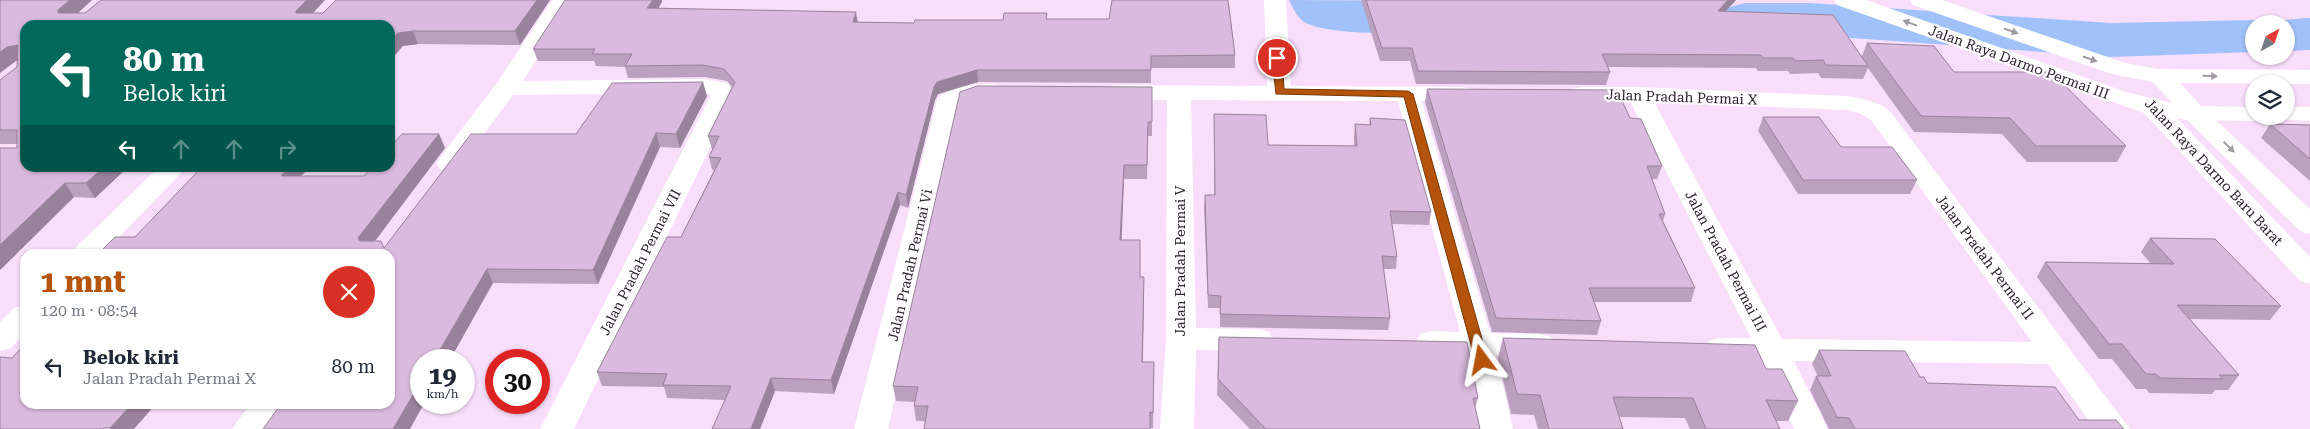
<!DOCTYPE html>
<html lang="id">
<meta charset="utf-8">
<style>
:root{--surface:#fff;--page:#f6f6f7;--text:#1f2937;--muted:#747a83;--accent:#b45309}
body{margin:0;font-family:"Roboto Serif",serif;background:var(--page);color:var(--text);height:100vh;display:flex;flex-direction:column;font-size:19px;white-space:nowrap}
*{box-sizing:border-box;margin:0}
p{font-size:16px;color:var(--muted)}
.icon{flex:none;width:28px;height:28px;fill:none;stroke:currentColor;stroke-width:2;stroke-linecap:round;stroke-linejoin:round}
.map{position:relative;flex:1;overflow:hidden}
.side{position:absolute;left:20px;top:249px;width:375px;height:160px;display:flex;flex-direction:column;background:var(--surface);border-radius:15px;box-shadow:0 1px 4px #0004}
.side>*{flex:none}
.top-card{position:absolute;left:20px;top:20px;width:375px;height:152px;border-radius:15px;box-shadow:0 1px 4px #0004;background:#00695c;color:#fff;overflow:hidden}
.needle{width:32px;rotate:40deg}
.buttons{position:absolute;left:2245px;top:15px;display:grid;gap:10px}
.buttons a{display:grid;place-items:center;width:50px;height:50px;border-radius:50%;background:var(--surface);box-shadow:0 1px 4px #0004;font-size:25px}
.speed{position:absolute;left:410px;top:349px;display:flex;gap:10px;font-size:25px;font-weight:700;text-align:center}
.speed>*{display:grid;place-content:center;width:65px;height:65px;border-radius:50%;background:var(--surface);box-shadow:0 1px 4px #0004;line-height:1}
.speed small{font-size:12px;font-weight:400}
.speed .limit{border:8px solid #d22;background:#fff;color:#111}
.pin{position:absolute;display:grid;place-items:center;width:42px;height:42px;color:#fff;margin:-21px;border:2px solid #fff;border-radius:50%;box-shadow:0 1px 5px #0007}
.me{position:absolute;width:55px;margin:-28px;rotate:347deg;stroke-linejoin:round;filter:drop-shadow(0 0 4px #0008)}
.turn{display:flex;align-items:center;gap:18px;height:105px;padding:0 20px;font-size:22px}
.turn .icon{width:65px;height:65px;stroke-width:2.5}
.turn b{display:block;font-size:35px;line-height:42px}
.lanes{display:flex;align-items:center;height:48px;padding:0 20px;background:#0003;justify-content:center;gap:25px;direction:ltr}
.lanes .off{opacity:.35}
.round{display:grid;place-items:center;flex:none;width:52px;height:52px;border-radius:26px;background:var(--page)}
.head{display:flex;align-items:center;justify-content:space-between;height:85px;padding:0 20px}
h1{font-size:30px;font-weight:700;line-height:38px;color:var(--accent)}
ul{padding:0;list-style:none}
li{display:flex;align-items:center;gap:15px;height:65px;padding:0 20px}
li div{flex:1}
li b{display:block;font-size:19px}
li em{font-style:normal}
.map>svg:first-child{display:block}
</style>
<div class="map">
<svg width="2310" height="429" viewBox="0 0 2310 429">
<rect width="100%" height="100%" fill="#f9defc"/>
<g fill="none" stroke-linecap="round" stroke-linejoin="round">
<g fill="#a1c1fb" fill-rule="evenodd">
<path d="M1289 0 1458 1 1477 6 1485 17 1477 28 1458 33C1425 33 1329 37 1304 22 1298 18 1292 7 1289 0Z"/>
<path d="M1745 3H1810L2111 23 2254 20C2272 24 2291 18 2310 18V50L2286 51V24H2254V52L2111 57 1810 35H1745L1726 30 1718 19 1726 8Z"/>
</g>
<g fill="#fff" fill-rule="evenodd">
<polygon points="552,0 574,0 523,81 705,79 727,83 736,94 574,429 540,429 711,95 705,93 513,95 458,169 449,171 440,169 436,163 496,84"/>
<polygon points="1264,0 1286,0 1291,86 1463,87 1472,89 1475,94 1472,99 1463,101 1422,101 1490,333 1540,334 1551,337 1555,345 1551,353 1540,356 1496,355 1513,429 1479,429 1465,354 1431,353 1420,350 1416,342 1420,334 1431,331 1460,332 1398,101 1191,100 1196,328 1258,329 1269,332 1273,340 1269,348 1258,351 1196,350 1194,429 1160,429 1166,339 1167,100 1114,99 1105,97 1102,92 1105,87 1114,85 1267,86"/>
<polygon points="2161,69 2310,70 2310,84 2161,83 2153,81 2149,76 2153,71"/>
<path d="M989 84 1005 86 1008 91 1005 96 972 100 960 104 888 429H854L937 100C946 86 974 85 989 84Z"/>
<path d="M1581 87H1638L1846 96C1861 98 1876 101 1889 110L2130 429H2095L2048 364 1794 361 1828 429H1794L1762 361 1720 360 1709 357 1704 349 1709 341 1720 338H1751L1630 101H1581L1572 99 1569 94 1572 89ZM1654 102 1846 110 1859 113 1871 120 2032 342 1782 339Z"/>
<polygon points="2194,106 2254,107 2254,116 2265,116 2263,119 2254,121 2194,120 2185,118 2182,113 2185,108"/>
<polygon points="2286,107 2310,107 2310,121 2277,119 2275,116 2286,116"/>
<polygon points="158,168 186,168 103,254 72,254 76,247"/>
<polygon points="25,305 25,333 11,348 0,351 0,322 14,308"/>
<polygon points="250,404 284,404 267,429 232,429"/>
</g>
<polygon fill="#fff" fill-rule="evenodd" points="1834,0 1866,0 2126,92 2172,103 2153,82 2112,74 1913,5 1910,0 1942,0 2125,63 2169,71 2203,108 2310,209 2310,234 2300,231 2187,120 2177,118 2310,257 2310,284 2300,281 2144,113 1837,5"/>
</g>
<g fill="#bba0bf">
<polygon points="0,0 92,0 77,13 323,13 336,0 550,0 520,45 418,44 403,46 25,25 127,168 95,198 74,197 0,270 0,148 17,148 17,144 0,144 0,80 17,67 17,60 16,61"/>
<polygon points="1361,0 1736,0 1725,11 1862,56 1867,43 1954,72 2126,146 2117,162 2027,162 2002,134 1914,132 1868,68 1863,79 1821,78 1818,73 1790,74 1788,71 1758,71 1756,68 1608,67 1610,72 1606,85 1416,84 1410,61 1380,61"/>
<polygon points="662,2 658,8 858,22 914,23 1003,20 1047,13 1047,19 1109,19 1229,4 1235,55 1235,68 1151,68 1151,83 978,82 938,94 935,100 908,208 900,205 834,394 775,391 760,429 712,429 725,400 667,398 664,387 602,386 597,372 681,237 714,170 712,170 709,157 713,149 712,149 708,136 732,87 727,81 705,77 628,78 625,67 596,66 594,61 538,61 533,49"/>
<polygon points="1152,87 1152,136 1148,136 1147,179 1124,179 1121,240 1140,277 1144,292 1143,362 1154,362 1153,428 916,421 914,406 915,402 896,401 893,386"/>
<polygon points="1427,89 1630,118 1662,166 1657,179 1652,179 1665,214 1663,221 1695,288 1691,302 1594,302 1601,321 1597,335 1492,332 1425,102"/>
<polygon points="707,96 680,148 660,147 598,284 493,283 390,254 135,237 301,176 364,176 439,134 445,148 374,241 381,241 384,248 576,134"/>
<polygon points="1214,114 1268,145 1354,146 1354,137 1355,124 1369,125 1370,118 1431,212 1429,225 1392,224 1397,257 1396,269 1383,269 1390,318 1388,330 1220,327 1220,308 1208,308 1204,207 1205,195 1214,195"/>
<polygon points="1763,117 1841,147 1917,180 1910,194 1798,194 1758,131"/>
<polygon points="2270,124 2310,125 2310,181 2261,138"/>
<polygon points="2150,238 2281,306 2270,320 2190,319 2239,375 2228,390 2215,390 2212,394 2149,393 2146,389 2136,389 2112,359 2099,359 2037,277 2045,262 2151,264 2141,252"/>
<polygon points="1219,337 1478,398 1475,408 1480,429 1250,429 1217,395"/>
<polygon points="1503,338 1766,369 1798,401 1788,421 1776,421 1780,429 1690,429 1685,418 1619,417 1623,429 1538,429 1534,415 1511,414 1498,358"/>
<polygon points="1819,350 1920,377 1927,383 2079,420 2124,429 1829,429 1810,390 1816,376 1818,376 1812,364"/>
</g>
<g fill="#99829b">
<polygon points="70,0 92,0 66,24 58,13 58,10"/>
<polygon points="307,0 325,0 303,24 296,13 296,11"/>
<polygon points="537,0 550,0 520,45 515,31"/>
<polygon points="653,0 662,0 662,2 651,20 647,8"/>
<polygon points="1728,0 1736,0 1714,24 1718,11"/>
<polygon points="856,12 858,24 853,22"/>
<polygon points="413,31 418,44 403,46 390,61 390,41 398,33"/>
<polygon points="18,45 25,59 16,61 0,73 0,52 7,47"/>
<polygon points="977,70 978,82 938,94 935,100 908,208 906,195 934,87 937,82"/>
<polygon points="703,82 707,96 680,148 676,134"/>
<polygon points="656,133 660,147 598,284 593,270"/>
<polygon points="439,134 445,148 366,253 358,238"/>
<polygon points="1124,165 1124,179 1121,255 1120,240"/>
<polygon points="103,168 127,168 95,198 86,183"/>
<polygon points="288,168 309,168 288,190 281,176"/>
<polygon points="65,183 74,197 0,270 0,245"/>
<polygon points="898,192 900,205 834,394 831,380"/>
<polygon points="487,269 493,283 450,360 434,360"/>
<polygon points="1144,277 1144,292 1142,377 1142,362"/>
<polygon points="771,378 775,391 760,429 751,429"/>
<polygon points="421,381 421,402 425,402 410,429 393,429"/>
<polygon points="132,404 156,404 134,429 110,429 110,428"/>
</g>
<g fill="#dabade" stroke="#99829b">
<polygon points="0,0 70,0 58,10 58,13 85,13 101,0 307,0 296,11 296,13 323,13 336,0 537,0 515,31 413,31 398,33 390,41 390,25 25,25 25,168 103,168 86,183 65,183 0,245 0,148 17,148 17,130 0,130 0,80 17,67 18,45 7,47 0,52"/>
<polygon points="565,0 653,0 647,8 856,12 853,22 914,23 915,20 1003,20 1004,13 1047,13 1046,19 1109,19 1112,0 1228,0 1235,55 1151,56 1151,70 977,70 937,82 934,87 906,195 898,192 831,380 771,378 751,429 712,429 731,386 663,385 667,374 597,372 667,237 681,237 721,158 709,157 719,136 708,136 735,82 724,69 702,65 625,66 632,54 592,54 595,49 533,49"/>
<polygon points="1366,0 1728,0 1718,11 1833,15 1868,66 1826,65 1823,60 1795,61 1793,58 1763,58 1761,55 1602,54 1610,72 1418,71 1412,48 1382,48"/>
<polygon points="1867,43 1934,46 1954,72 2051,72 2126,146 2036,146 2010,118 1921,116"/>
<polygon points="703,82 676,134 656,133 593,270 487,269 434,360 421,360 421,381 393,429 263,429 281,404 390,404 390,254 98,254 115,237 135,237 201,168 288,168 281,176 364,176 371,168 390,168 390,147 402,134 439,134 358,238 360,241 381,241 384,248 471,134 576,134 612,83"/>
<polygon points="977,86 1152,87 1152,122 1148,122 1147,165 1124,165 1120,240 1140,240 1140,277 1144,277 1142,362 1154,362 1153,413 1150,412 1150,429 924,429 928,406 914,406 918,387 893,386 960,92"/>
<polygon points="1427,89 1617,90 1630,118 1641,119 1662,166 1647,166 1665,214 1659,214 1695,288 1589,288 1601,321 1496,318"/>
<polygon points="1214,114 1266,115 1268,145 1357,146 1355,124 1371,125 1370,118 1405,120 1431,212 1390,211 1397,257 1382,256 1390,318 1220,314 1221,296 1208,295 1205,195 1215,195"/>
<polygon points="1763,117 1819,117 1841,147 1892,147 1917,180 1803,180"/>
<polygon points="2270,124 2310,125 2310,159"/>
<polygon points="2150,238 2215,239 2281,306 2177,305 2239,375 2219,375 2223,379 2160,378 2156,374 2146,374 2122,344 2109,344 2045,262 2174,264"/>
<polygon points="1219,337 1467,342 1478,398 1473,398 1480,429 1266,429 1218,379"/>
<polygon points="1503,338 1755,345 1766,369 1782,369 1798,401 1766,400 1780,429 1706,429 1693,398 1613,397 1623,429 1549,429 1540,395 1517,394"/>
<polygon points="25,344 25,404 132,404 110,428 104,428 103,429 0,429 0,357 12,358"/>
<polygon points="1819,350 1905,351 1920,377 1924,377 1927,383 2055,387 2079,420 2116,420 2124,429 1855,429 1849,418 1836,417 1836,415 1816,376 1831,376"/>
</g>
<defs><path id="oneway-solid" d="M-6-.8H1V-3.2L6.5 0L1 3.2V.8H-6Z" transform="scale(1.25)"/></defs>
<g fill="#a09ba1">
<use href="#oneway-solid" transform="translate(1910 23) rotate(-160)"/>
<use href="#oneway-solid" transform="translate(2011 31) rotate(19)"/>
<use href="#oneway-solid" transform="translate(2090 59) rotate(19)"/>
<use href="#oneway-solid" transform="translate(2210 76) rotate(1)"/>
<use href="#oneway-solid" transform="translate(2229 147) rotate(44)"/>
</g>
<polygon fill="#b45309" stroke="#753606" points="1277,55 1282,58 1284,89 1408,91 1413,94 1488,360 1486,364 1477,364 1475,360 1404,97 1276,94 1272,58"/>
<g text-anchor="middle" stroke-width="4.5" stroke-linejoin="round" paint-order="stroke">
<g font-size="14" fill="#2d212f" stroke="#fff">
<text transform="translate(2019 62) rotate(20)" y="5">Jalan Raya Darmo Permai III</text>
<text transform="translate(1682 97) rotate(2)" y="5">Jalan Pradah Permai X</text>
<text transform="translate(2214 172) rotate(47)" y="5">Jalan Raya Darmo Baru Barat</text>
<text transform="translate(1985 257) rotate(53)" y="5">Jalan Pradah Permai II</text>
<text transform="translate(1180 261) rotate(-90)" y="5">Jalan Pradah Permai V</text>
<text transform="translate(1726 261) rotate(62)" y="5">Jalan Pradah Permai III</text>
<text transform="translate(640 262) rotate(-63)" y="5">Jalan Pradah Permai VII</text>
<text transform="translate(910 265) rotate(-77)" y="5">Jalan Pradah Permai Vi</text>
</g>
</g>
</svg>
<div class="buttons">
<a><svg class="needle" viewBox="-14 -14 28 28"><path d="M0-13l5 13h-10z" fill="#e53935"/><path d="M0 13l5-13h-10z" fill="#747a83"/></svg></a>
<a><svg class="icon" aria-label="layers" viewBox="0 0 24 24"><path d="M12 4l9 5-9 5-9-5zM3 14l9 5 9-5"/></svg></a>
</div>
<div class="speed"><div>19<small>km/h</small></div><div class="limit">30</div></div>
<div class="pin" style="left:1277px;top:58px;background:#d93025"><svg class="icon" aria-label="arrive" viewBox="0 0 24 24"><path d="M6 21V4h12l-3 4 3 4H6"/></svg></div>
<svg class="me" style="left:1482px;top:360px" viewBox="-20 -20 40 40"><path d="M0-17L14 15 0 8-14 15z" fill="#b45309" stroke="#fff" stroke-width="4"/></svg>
<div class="top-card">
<div class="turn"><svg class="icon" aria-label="left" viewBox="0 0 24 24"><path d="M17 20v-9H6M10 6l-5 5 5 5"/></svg><div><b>80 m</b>Belok kiri</div></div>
<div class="lanes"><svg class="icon" aria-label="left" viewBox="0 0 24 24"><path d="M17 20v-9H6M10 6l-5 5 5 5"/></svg><svg class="icon off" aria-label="ahead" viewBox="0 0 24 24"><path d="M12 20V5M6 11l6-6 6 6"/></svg><svg class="icon off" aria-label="ahead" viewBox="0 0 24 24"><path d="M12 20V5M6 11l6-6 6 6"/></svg><svg class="icon off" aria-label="right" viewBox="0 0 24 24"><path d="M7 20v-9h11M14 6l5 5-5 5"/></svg></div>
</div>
<section class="side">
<div class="head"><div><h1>1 mnt</h1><p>120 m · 08:54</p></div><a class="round" style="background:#d93025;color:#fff"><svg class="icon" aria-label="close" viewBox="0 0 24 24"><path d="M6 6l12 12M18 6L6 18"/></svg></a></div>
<ul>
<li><svg class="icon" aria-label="left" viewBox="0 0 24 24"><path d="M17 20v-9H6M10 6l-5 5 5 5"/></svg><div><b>Belok kiri</b><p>Jalan Pradah Permai X</p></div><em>80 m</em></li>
</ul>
</section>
</div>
